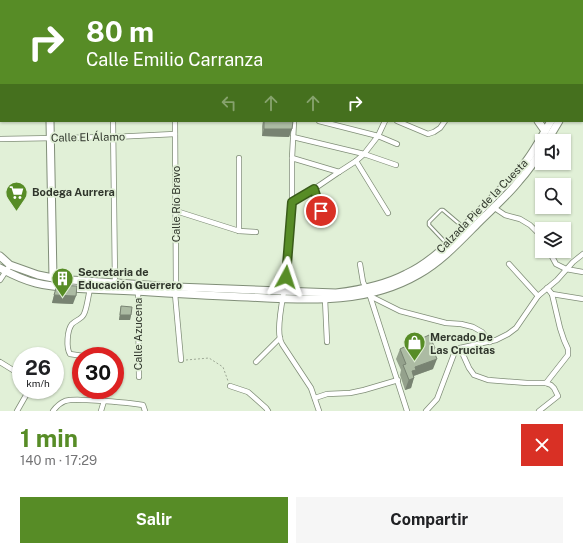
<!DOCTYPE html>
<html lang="es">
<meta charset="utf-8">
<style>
:root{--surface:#fff;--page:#f6f6f6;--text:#202124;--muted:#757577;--accent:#578c26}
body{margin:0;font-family:"Public Sans",sans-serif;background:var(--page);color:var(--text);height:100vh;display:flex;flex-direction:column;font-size:15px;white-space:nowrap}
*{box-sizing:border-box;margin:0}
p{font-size:13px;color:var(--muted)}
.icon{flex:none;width:22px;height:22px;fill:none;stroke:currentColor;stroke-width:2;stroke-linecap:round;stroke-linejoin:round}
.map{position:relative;height:411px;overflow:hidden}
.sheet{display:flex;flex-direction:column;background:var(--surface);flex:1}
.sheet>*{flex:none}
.guide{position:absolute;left:0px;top:0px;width:583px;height:122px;box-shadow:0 1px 3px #0004;background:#578c26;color:#fff;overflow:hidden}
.controls{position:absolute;left:535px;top:134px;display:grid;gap:8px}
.controls a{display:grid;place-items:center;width:36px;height:36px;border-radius:0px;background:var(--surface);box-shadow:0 1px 3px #0004;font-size:20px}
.speed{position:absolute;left:12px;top:347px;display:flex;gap:8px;font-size:20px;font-weight:700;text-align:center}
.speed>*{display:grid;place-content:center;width:52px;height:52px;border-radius:50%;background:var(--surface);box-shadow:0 1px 3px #0004;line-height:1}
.speed small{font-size:10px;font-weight:400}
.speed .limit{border:6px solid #d22;background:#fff;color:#111}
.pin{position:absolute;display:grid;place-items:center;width:34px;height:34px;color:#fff;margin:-17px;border:2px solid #fff;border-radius:50%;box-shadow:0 1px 4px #0007}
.me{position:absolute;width:44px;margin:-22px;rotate:5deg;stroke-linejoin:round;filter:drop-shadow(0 0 3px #0008)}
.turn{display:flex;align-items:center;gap:14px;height:84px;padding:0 20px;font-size:18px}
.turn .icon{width:52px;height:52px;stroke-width:2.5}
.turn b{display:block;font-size:28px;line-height:34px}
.lanes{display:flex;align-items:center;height:38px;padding:0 20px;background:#0003;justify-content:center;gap:20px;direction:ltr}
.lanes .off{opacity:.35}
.round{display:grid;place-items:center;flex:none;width:42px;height:42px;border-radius:0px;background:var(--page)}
.summary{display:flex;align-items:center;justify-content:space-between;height:68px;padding:0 20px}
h1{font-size:24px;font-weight:700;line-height:30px;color:var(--accent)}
.action{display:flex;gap:8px;margin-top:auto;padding:8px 20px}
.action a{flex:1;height:46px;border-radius:0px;background:var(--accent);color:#fff;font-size:16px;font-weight:700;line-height:46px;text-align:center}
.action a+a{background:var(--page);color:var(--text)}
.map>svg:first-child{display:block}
</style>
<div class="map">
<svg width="583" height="411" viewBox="0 0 583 411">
<rect width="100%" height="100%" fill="#e1f0d7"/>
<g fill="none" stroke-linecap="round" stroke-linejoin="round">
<g stroke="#9db88a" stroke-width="6">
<polyline points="452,0 452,1"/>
<polyline points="553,1 555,0"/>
</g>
<defs>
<polyline id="lane" points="447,244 429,225 429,222 441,210 443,210 463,227"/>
<g id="street">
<polyline points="174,0 174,1"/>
<polyline points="407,0 409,1"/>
<polyline points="505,0 505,1"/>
<polyline points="297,1 298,0"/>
<polyline points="582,110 583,110"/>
<polyline points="113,121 115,282"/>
<polyline points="175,121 176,287"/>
<path d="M294 121 292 158V202L284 291C282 302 277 327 280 338 280 340 281 342 282 344L311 388 319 411"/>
<polyline points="319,121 378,136 397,144"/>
<polyline points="397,121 428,134 434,132 440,128 445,121"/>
<polyline points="293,137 364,154 396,165"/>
<polyline points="0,139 113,137 175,134"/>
<polyline points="292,158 339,172"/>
<polyline points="356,161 388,213"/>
<polyline points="314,189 325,222"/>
<polyline points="292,202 314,189 339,172 356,161 364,154 378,136 385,121"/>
<polyline points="493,207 505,215 520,219 530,225 538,233 542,239"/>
<polyline points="176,211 239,231 256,232"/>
<polyline points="239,231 239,158"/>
<polyline points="549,251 556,264 566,269 583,272"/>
<polyline points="360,264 363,282 370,296 407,411"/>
<polyline points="509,264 538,296"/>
<polyline points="0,280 10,265"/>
<polyline points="138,291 139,377"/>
<polyline points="175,294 181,360"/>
<polyline points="552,294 583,299"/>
<polyline points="370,296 400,311 446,323 461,324 473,327 482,332 490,342"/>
<polyline points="325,299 327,342"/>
<polyline points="460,348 469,368 474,375 488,380 527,383 546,383 551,385 554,388 558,396 539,411"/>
<path d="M83 356 70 354C66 348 67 330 72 324 76 320 82 319 84 314 87 308 88 297 90 289"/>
<polyline points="0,362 21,375"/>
<polyline points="256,362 280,338"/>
<polyline points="546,383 568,355 568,349 564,340 560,328 552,294 547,288"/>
<polyline points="230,386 248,392 266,408 268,411"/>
<polyline points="315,398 327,394 350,393 364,390 398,380"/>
<polyline points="17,411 29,390"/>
<path d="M53 411C56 407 60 403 65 401 72 399 80 400 87 400 106 401 124 402 143 405L145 411"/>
<polyline points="101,411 104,401"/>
<polyline points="426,411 437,399 454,354 460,348 496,340 508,334 516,328 538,296 557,280 573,262 583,254"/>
</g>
<g id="secondary">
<polyline points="49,0 49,1"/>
<polyline points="422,0 422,1"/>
<polyline points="475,0 476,1"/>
<polyline points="532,1 534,0"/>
<polyline points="50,121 53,278"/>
<polyline points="538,121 545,131"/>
</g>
<g id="primary">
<polyline points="582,70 583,69"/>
<polyline points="582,84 583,82"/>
<polyline points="547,141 559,121"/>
<path d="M0 256 10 265 38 275 53 278 71 280 176 287 336 293C360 290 385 285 406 274 432 262 451 241 471 220 481 210 491 200 501 189 510 180 520 171 527 160 536 148 543 134 551 121"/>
<path d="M0 268C11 274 23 280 36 283 48 286 60 287 72 288 98 290 125 290 151 292 183 294 215 296 248 297 307 300 366 305 419 274 442 261 460 241 479 222 492 209 507 196 519 181 528 171 535 161 542 149"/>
</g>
</defs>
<use href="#lane" stroke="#808e78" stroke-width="4.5"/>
<use href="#street" stroke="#808e78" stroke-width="6"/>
<use href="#secondary" stroke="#808e78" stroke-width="9"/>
<use href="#primary" stroke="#808e78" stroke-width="9"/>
<polyline stroke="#9ea996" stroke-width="1" stroke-dasharray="2 2" stroke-linecap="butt" points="186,360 209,358 223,367 228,381"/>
<use href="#lane" stroke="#fff" stroke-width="2.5"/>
<use href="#street" stroke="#fff" stroke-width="4.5"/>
<use href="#secondary" stroke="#fff" stroke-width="7"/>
<use href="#primary" stroke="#fff" stroke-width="7"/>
</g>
<g fill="#94a18c">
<polygon points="263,121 293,121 292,129 289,137 262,136 262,126"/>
<polygon points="57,285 73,304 52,303"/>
<polygon points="121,306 131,315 130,320 119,320 120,311"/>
<polygon points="435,348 434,352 433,369 414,376 411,388 405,390 400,375 401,370 396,359 400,349"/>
</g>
<g fill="#788372">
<polygon points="180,0 220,0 220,1 179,1"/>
<polygon points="264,129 292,129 289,137 262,136"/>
<polygon points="54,295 76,296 73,304 52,303"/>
<polygon points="120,315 131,315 130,320 119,320"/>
<polygon points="437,359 433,369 413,376 414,378 411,388 405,390 412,371 415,367"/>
</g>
<g fill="#acbba3" stroke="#788372">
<rect x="79" y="0" width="10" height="1"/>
<rect x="99" y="0" width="13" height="1"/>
<polygon points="264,121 293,121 292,129 264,129"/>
<polygon points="57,285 77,286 76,296 54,295"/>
<polygon points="121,306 132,307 131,315 120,315"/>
<polygon points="429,335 435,348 433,349 437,359 415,367 416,370 412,371 414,378 409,380 403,365 406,364 400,349"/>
</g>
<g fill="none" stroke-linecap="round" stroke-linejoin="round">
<defs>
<polyline id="route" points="286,277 292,202 314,189 321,211"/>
</defs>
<use href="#route" stroke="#395b19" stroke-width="10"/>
<use href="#route" stroke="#578c26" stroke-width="7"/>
</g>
<defs>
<symbol id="supermarket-pin" viewBox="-11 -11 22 30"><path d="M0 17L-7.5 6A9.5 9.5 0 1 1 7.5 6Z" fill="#578c26" stroke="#e1f0d7"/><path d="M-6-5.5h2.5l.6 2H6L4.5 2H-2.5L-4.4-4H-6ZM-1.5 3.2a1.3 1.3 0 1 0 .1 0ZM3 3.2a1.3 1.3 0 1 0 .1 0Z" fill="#fff"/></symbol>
<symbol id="building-pin" viewBox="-11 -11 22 30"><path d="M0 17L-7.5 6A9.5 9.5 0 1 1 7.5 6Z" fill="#578c26" stroke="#e1f0d7"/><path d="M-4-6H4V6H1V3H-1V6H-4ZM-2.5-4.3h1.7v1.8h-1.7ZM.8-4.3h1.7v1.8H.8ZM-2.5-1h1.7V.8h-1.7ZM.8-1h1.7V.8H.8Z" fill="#fff"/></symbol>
<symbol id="shop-pin" viewBox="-11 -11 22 30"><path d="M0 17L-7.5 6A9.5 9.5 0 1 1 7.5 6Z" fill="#578c26" stroke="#e1f0d7"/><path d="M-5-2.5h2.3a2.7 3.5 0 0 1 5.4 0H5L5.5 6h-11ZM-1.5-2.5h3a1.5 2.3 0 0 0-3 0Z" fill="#fff"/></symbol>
</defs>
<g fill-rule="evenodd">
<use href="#supermarket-pin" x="4" y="180" width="25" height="34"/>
<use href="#building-pin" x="50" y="266" width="25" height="34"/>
<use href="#shop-pin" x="402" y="330" width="25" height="34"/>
</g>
<g text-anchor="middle" stroke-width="3.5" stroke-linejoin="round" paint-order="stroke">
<g font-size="11" fill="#30362c" stroke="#e1f0d7">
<text transform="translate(88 137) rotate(-1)" y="4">Calle El Álamo</text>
<text transform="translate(176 204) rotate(-90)" y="4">Calle Río Bravo</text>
<text transform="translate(482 206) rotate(-46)" y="4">Calzada Pie de la Cuesta</text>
<text transform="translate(138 334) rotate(-90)" y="4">Calle Azucena</text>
</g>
<g font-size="11" font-weight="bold" fill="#30362c" stroke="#e1f0d7" text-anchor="start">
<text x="32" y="196">Bodega Aurrera</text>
<text x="78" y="276">Secretaria de<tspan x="78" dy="13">Educación Guerrero</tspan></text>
<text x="430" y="341">Mercado De<tspan x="430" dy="13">Las Crucitas</tspan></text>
</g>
</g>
</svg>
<div class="controls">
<a><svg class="icon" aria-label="sound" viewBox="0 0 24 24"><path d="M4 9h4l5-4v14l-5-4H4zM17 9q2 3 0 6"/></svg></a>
<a><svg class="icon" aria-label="search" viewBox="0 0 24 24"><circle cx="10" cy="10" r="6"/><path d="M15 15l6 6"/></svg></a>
<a><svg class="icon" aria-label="layers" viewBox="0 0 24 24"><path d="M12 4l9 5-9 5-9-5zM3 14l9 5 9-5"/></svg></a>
</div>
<div class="speed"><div>26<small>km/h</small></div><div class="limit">30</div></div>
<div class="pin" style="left:321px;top:211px;background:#d93025"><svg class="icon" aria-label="arrive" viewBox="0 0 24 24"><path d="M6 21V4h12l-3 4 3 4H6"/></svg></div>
<svg class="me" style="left:286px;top:277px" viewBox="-20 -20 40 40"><path d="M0-17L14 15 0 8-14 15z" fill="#578c26" stroke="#fff" stroke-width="4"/></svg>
<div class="guide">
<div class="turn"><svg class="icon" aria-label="right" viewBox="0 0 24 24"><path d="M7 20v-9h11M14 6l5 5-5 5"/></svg><div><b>80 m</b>Calle Emilio Carranza</div></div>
<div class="lanes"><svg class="icon off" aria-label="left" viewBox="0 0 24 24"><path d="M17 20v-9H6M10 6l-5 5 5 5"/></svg><svg class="icon off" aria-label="ahead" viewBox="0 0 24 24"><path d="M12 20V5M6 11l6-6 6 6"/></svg><svg class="icon off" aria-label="ahead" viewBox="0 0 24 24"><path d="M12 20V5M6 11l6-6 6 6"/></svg><svg class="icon" aria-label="right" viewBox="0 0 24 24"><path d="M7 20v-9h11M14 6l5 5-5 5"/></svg></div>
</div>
</div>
<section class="sheet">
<div class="summary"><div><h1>1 min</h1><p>140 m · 17:29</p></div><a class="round" style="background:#d93025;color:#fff"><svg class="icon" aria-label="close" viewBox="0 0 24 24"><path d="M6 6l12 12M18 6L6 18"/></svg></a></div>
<div class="action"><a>Salir</a><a>Compartir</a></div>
</section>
